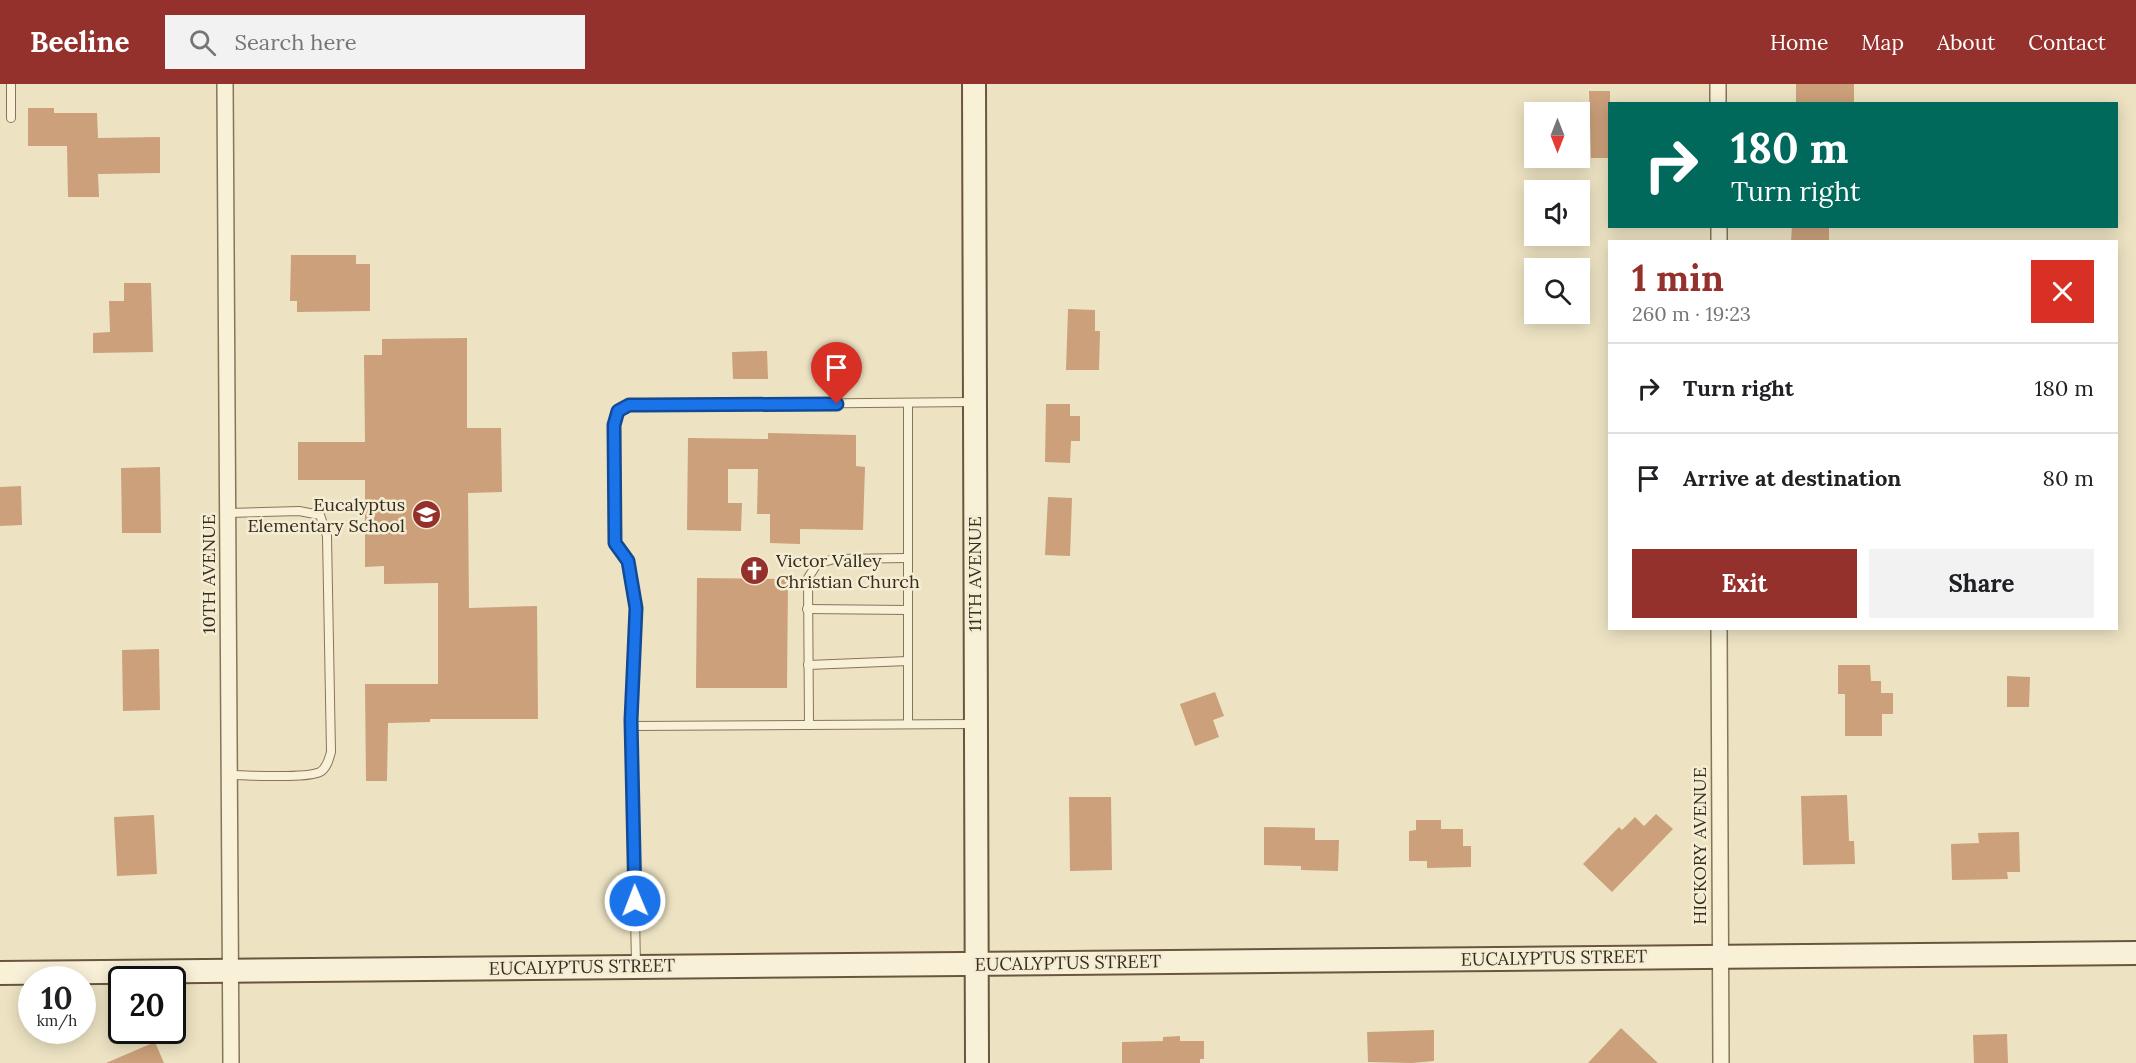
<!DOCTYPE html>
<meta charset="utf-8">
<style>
:root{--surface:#fff;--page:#f2f2f2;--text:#202124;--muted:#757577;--line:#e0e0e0;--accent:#95312c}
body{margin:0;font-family:Lora,serif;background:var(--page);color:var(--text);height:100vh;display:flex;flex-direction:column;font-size:22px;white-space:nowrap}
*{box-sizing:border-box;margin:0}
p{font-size:20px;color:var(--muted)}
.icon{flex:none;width:33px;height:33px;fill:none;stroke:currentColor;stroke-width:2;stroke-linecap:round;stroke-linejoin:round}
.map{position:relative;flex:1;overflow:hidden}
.details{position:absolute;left:1608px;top:156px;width:510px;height:390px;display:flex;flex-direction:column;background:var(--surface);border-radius:0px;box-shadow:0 3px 15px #0003}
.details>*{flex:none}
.banner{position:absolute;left:1608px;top:18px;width:510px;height:126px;border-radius:0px;box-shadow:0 3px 15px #0003;background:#00695c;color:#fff;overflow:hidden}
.needle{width:39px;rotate:180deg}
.tools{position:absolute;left:1524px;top:18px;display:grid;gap:12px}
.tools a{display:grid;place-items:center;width:66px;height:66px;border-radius:0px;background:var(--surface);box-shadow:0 3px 15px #0003;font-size:30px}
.speed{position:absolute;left:18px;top:882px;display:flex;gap:12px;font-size:30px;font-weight:700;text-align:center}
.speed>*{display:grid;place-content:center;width:78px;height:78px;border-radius:50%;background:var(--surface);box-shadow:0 3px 15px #0003;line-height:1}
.speed small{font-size:15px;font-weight:400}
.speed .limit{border:3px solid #111;border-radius:9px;background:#fff;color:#111}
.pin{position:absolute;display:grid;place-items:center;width:51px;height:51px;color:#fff;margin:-62px -26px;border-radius:50% 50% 50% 0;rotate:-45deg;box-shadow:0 0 6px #0007}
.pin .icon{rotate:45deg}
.me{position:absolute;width:66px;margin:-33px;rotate:359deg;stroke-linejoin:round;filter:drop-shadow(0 0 4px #0008)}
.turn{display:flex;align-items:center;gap:21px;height:126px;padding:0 24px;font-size:27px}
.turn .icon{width:78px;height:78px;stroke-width:2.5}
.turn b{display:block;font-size:42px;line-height:51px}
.round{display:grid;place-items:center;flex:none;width:63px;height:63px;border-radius:0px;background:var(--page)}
.headline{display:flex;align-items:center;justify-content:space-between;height:102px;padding:0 24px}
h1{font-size:36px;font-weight:700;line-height:45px;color:var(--accent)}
.cta{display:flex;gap:12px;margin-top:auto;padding:12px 24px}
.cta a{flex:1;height:69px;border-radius:0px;background:var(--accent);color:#fff;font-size:24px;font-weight:700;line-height:69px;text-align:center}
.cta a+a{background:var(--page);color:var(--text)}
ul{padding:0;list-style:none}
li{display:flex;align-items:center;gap:18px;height:90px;padding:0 24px;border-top:2px solid var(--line)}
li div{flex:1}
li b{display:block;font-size:22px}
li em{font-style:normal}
header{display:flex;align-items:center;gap:36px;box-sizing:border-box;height:84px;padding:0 30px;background:var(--accent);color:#fff}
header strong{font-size:28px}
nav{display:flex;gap:33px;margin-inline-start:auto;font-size:21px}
.search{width:420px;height:54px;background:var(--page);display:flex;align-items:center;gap:15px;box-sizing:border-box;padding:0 21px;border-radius:0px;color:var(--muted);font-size:22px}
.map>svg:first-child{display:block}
</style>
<header>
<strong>Beeline</strong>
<div class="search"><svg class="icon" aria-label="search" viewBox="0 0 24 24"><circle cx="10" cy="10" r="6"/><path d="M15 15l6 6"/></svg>Search here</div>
<nav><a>Home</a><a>Map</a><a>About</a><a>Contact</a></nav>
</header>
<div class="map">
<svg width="2136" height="979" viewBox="0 0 2136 979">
<rect width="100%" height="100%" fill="#ede3c3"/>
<g fill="#cba07a">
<rect x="1796" y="0" width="58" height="20"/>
<polygon points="1589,7 1610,7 1610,74 1591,74"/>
<polygon points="28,24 54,24 54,29 97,29 98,54 160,53 160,89 98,90 99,113 68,113 67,62 28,62"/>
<polygon points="1792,142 1829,142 1829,158 1791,158"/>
<polygon points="291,171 356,171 356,180 370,180 370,227 297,228 297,217 290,217"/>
<polygon points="124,199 151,199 153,268 93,269 93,249 110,248 109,217 124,217"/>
<polygon points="1068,225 1095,226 1095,247 1100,247 1099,286 1066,286"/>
<polygon points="467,254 467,344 501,344 502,408 468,409 469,524 537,522 538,635 430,635 430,638 388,639 387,697 366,697 365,600 438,600 438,499 384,500 384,482 365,483 365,396 298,396 298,358 365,358 364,271 382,271 382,255"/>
<polygon points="767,267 768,295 733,295 732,268"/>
<polygon points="1046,320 1070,320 1070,332 1080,332 1080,357 1071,357 1070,379 1045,378"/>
<polygon points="768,349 856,351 856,382 865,383 863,446 800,445 800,460 770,459 770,430 757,430 758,385 728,385 728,419 742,419 741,447 687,446 688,354 768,355"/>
<polygon points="160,383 161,449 122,449 121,384"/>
<polygon points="21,402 22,441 0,442 0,403"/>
<polygon points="1048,413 1072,414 1070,472 1045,471"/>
<polygon points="697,494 788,495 787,604 696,604"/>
<polygon points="159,565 160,626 123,627 122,566"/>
<polygon points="1838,581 1870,581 1871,597 1881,597 1881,609 1893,609 1893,630 1882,630 1882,652 1845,652 1845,610 1838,610"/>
<polygon points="2007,592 2030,593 2029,623 2007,623"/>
<polygon points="1215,608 1224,632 1213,636 1219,653 1195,662 1180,620"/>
<polygon points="1847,711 1849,757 1854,757 1855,780 1803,781 1801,712"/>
<polygon points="1069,713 1111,713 1112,786 1070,787"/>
<polygon points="1656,730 1673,745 1612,808 1583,780 1619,743 1622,746 1635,733 1644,742"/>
<polygon points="154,731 157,790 117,792 114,733"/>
<polygon points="1416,736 1441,736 1441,745 1463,745 1463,762 1471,762 1471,783 1427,784 1427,777 1409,777 1409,747 1416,746"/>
<polygon points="1264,743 1315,744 1315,756 1339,756 1338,787 1301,786 1301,782 1264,781"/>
<polygon points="2019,748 2020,788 2007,788 2008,795 1952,796 1951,760 1979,759 1978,749"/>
<polygon points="1621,944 1658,979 1588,979"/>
<polygon points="1434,946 1434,977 1412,979 1368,978 1367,948"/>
<polygon points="2007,950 2008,979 1974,979 1973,951"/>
<polygon points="1180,952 1180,957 1204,957 1204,975 1200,975 1200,979 1122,979 1122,958 1163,957 1163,953"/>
<polygon points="155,958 164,979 106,979"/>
</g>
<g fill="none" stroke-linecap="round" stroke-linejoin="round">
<defs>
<g id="service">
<polyline points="11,0 11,34"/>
<polyline points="908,319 908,640"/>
<path d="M228 429 299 427 320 431 327 452 331 668C329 675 327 684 320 688 305 695 249 691 230 691"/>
<polyline points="807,525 908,526"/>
<polyline points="808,581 908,577"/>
<polyline points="809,641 808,494 817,480 834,475 908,474"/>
<polyline points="631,642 974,640"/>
<polyline points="636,880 631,636 636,524 628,477 615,459 614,341 618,327 629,321 642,321 973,318"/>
</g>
<g id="minor">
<polyline points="225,0 231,979"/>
<polyline points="1718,0 1718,20"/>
<polyline points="1719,142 1719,158"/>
<polyline points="1719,544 1721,979"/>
</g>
<g id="secondary">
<polyline points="974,0 977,979"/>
<polyline points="0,889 2136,869"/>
</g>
</defs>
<use href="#service" stroke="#87755a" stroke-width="10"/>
<use href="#minor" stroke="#87755a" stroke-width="18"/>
<use href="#secondary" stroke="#69563e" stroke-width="26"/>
<use href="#service" stroke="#f8f0d7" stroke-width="8"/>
<use href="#minor" stroke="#f8f0d7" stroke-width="15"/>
<use href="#secondary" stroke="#f8f0d7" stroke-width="22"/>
</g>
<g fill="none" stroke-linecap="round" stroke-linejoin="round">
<defs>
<polyline id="route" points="635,817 631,636 636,524 628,477 615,459 614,341 618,327 629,321 642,321 837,320"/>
</defs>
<use href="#route" stroke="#114b97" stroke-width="15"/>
<use href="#route" stroke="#1a73e8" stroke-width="10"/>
</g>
<defs>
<symbol id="school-disc" viewBox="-11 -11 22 22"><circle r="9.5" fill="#95312c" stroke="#f5edd3"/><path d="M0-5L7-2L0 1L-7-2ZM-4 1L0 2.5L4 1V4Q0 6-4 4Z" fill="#fff"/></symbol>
<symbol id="church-disc" viewBox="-11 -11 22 22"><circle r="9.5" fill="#95312c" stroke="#f5edd3"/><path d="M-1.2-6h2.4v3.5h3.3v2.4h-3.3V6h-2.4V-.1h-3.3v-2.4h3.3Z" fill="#fff"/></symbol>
</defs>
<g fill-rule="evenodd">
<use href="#school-disc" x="410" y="414" width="33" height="33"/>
<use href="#church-disc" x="738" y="470" width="33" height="33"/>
</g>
<g text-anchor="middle" stroke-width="5" stroke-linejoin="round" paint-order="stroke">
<g font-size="18" fill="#372c1e" stroke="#f5edd3" text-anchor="end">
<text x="405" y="427">Eucalyptus<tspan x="405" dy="21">Elementary School</tspan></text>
<text x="776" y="483" text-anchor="start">Victor Valley<tspan x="776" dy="21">Christian Church</tspan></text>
</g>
<g font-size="18" fill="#372c1e" stroke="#f5edd3">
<text transform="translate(209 490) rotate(-90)" y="6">10TH AVENUE</text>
<text transform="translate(975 490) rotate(-90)" y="6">11TH AVENUE</text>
<text transform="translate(1700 762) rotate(-90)" y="6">HICKORY AVENUE</text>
<text transform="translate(1554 874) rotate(-1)" y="6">EUCALYPTUS STREET</text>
<text transform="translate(1068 879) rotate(-1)" y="6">EUCALYPTUS STREET</text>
<text transform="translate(582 883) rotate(-1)" y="6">EUCALYPTUS STREET</text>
</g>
</g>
</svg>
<div class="tools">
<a><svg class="needle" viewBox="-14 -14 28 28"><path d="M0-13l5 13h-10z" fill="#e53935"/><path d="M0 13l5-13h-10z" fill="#757577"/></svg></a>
<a><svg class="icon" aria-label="sound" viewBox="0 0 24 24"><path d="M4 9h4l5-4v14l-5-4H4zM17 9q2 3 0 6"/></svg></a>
<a><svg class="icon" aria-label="search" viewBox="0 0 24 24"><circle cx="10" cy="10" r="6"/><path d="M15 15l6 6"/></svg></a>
</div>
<div class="speed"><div>10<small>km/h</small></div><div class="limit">20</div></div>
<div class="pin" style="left:837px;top:320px;background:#d93025"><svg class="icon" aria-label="arrive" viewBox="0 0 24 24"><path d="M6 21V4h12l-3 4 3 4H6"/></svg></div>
<svg class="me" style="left:635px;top:817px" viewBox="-20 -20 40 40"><circle r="17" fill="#1a73e8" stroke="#fff" stroke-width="3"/><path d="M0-11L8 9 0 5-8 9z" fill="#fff"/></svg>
<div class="banner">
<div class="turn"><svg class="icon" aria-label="right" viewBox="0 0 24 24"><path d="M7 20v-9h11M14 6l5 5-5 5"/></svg><div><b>180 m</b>Turn right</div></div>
</div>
<section class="details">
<div class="headline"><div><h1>1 min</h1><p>260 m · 19:23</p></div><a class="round" style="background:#d93025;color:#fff"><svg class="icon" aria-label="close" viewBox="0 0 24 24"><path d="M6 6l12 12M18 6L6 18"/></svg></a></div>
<ul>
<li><svg class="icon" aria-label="right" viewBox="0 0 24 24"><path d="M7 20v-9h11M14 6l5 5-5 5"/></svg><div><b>Turn right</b></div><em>180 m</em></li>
<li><svg class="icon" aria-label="arrive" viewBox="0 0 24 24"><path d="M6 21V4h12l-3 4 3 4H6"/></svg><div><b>Arrive at destination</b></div><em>80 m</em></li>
</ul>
<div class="cta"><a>Exit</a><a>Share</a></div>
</section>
</div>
